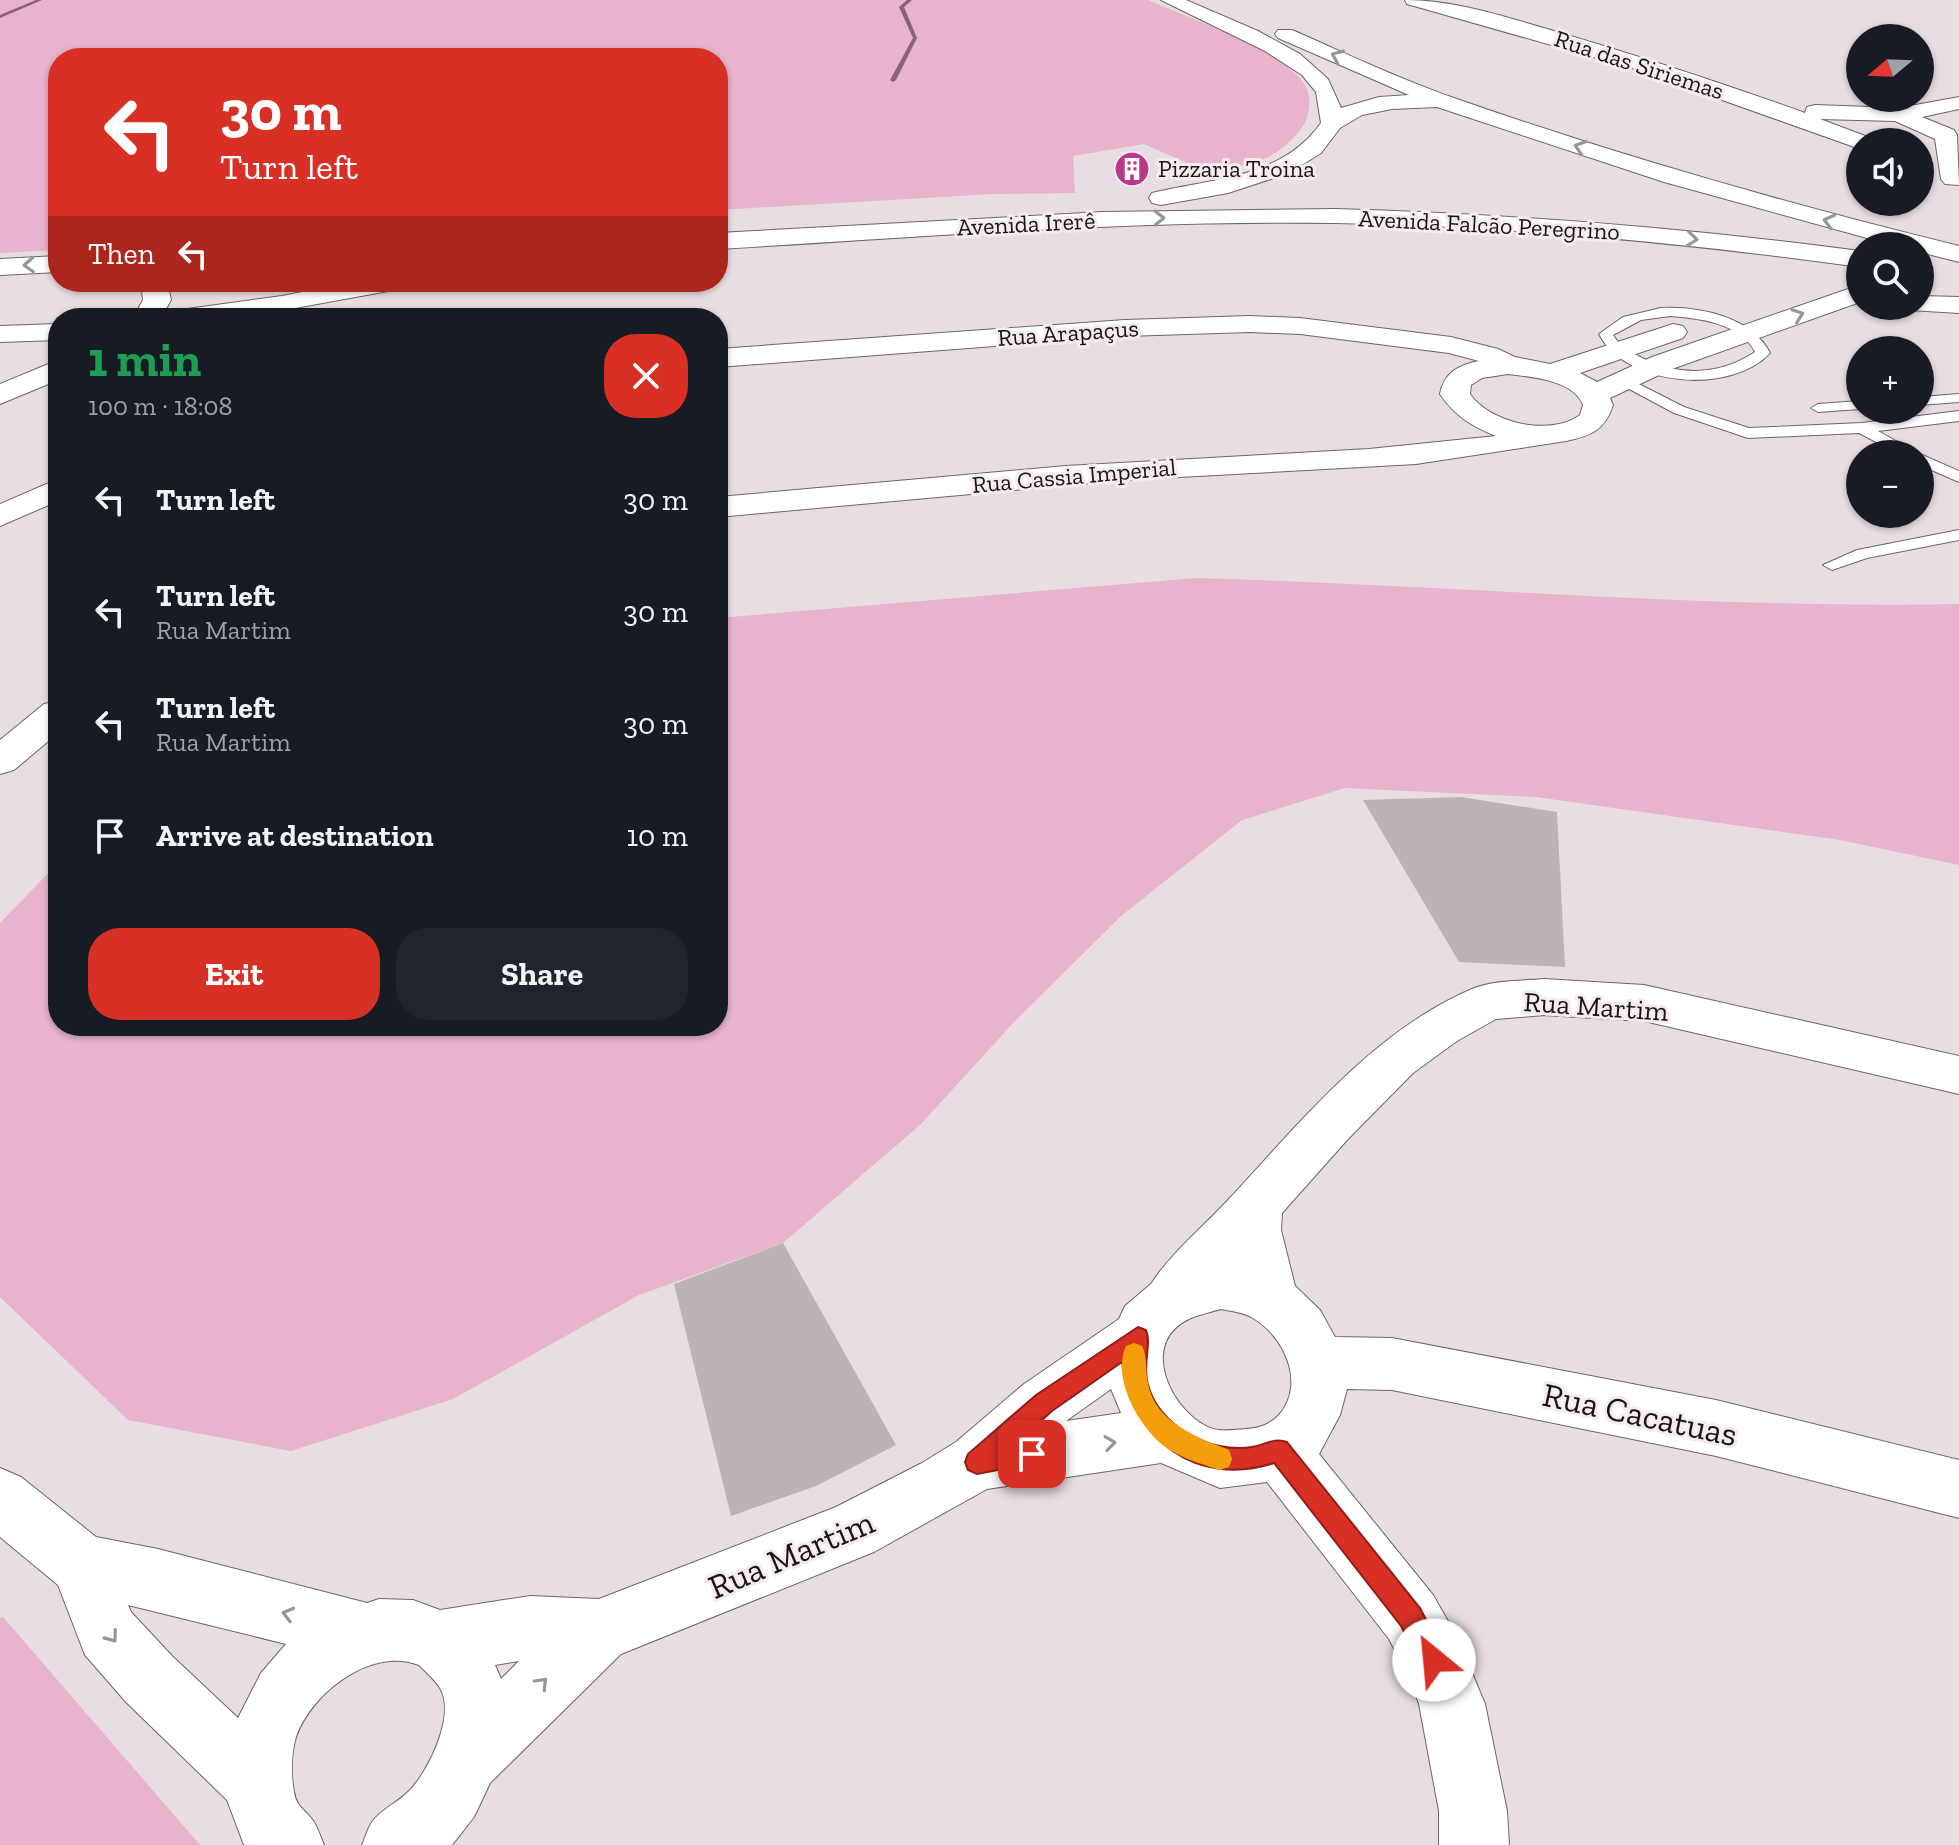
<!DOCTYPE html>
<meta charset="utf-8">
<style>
:root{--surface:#171b24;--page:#20242c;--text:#f1f3f6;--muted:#9ea1a6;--accent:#d93025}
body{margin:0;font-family:"Zilla Slab",serif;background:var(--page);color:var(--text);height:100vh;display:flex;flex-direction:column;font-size:30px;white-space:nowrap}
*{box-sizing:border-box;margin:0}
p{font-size:26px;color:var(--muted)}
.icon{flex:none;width:44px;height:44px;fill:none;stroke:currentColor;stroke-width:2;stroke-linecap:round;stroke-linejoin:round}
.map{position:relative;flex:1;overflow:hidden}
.drawer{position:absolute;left:48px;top:308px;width:680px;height:728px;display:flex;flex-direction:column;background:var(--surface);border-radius:32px;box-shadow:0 2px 6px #0004}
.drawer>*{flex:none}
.hud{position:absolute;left:48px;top:48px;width:680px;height:244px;border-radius:32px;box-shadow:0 2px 6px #0004;background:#d93025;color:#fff;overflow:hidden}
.needle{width:52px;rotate:251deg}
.buttons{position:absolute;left:1846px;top:24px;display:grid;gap:16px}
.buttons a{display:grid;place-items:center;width:88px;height:88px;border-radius:50%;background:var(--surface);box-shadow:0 2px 6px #0004;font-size:40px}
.pin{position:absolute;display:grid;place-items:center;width:68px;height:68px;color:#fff;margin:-34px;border-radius:16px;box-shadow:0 4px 12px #0006}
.me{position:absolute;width:88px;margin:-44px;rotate:332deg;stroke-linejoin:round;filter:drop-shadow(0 0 6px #0008)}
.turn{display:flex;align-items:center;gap:28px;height:168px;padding:0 40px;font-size:36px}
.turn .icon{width:104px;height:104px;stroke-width:2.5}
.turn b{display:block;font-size:56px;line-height:68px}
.then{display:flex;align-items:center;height:76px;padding:0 40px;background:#0003;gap:16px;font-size:30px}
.round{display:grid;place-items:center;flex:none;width:84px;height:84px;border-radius:32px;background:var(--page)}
.overview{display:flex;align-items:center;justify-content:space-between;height:136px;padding:0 40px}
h1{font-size:48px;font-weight:800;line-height:60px;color:#1e9e55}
.cta{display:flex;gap:16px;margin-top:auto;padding:16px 40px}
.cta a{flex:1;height:92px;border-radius:32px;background:var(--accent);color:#fff;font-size:32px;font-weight:800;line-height:92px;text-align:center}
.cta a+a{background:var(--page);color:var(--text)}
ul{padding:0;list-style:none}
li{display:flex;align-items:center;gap:24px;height:112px;padding:0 40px}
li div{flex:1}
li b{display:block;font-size:30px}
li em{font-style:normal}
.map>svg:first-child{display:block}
</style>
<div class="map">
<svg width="1959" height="1845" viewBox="0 0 1959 1845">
<rect width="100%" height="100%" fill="#e8dde3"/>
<g fill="#e7b3cd">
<path d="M0 0H1148C1185 16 1286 52 1305 85 1312 97 1310 116 1303 126 1294 139 1281 151 1266 158 1249 165 1230 169 1212 174L1144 144 1073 156 1075 193 993 194 718 210V58H58V250L0 253Z"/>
<path d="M1197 578C1451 585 1705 609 1959 604V865L1840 840 1536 797 1345 788 1242 820 1121 916 1015 1021 921 1124 783 1243 639 1295 453 1399 291 1451 128 1420 0 1297V923L58 863V1026H718V618Z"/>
<polygon points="3,1617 200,1845 0,1845 0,1618"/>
</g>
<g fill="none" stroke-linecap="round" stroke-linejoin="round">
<g fill="#886376" fill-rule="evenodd">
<polygon points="36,0 42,0 0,18 0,15"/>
<polygon points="907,0 912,0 904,7 917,38 896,80 893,82 890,80 913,38 899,7"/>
</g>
</g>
<g fill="#bdb2b7">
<polygon points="1461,797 1557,812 1565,967 1459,962 1363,800"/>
<polygon points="783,1243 896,1445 816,1486 731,1516 674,1284"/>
</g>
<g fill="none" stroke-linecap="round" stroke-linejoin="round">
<defs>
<g id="service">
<path d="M1661 308C1699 306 1752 317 1770 353 1731 395 1626 387 1599 334L1623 317ZM1670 316C1698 318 1741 323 1755 352 1720 375 1681 377 1642 358 1631 352 1620 346 1613 335L1641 320Z"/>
<polygon points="1625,377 1684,407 1749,428 1862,423 1959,411 1959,421 1878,431 1919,454 1899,454 1859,433 1748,438 1674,413 1620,384 1618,381"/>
<polygon points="1959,394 1959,402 1920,405 1920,397"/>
<polygon points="1860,401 1860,409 1818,412 1811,408 1818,404"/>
<polygon points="1920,454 1959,471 1959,482 1920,465"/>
<polygon points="1959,530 1959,540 1867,558 1832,570 1823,565 1857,550"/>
</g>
<g id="minor">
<path d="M1161 0H1186L1258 31 1300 54 1328 79 1341 108 1379 97 1409 95 1278 38 1275 34 1278 30H1292C1345 53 1399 79 1454 98 1620 156 1788 204 1959 246V262L1920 252V246H1896L1664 182 1437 107 1392 109 1362 115 1340 128 1321 153 1289 173 1228 193 1161 205 1152 203 1149 198 1152 193C1213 178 1281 179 1321 123L1316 92 1302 75 1265 51Z"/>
<path d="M1405 0C1456 0 1505 17 1554 31 1639 56 1722 83 1805 113L1807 107 1815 105 1899 108 1959 97V109L1922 117 1954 130 1957 135 1959 185 1945 184 1941 179 1935 139 1895 121 1820 119 1868 137 1871 142H1860V149L1632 68 1407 4Z"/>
<path d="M1335 209C1511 214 1686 228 1860 251V267C1686 243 1511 226 1335 223 1129 220 923 237 718 249V233L1103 212Z"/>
<polygon points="58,256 58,272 0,275 0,259"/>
<polygon points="141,282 167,282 171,300 161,318 133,318 143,300"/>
<polygon points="353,282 407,282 403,288 394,290 240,318 166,318 170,312 180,310 282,296"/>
<path d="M1851 288 1860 290V302L1672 369 1610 398 1613 405C1605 430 1591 436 1566 441L1416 464 1124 480 718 517V497L1066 466 1369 449 1496 436C1471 426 1455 416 1440 394 1444 373 1458 365 1479 361L1449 353 1300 334 1250 332 1125 336 718 367V349L1125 320 1250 316 1300 318 1451 337 1498 349 1515 357 1550 364 1673 324 1683 326 1687 332 1683 338 1580 373 1597 382 1652 357ZM1508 374C1531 377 1574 380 1583 405L1580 415C1550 437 1490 423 1470 394L1471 385 1482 378Z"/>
<polygon points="1920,296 1959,297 1959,313 1910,310 1908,306 1920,306"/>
<polygon points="58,324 58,340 0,342 0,326"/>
<polygon points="58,360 58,380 0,404 0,384"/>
<polygon points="58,479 58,501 0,526 0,504"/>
<polygon points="58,701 58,733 14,770 0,774 0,740 44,704"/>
<path d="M1544 979 1644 985 1959 1056V1094L1644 1021 1544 1015 1496 1019 1457 1041 1413 1073 1347 1140 1282 1213 1281 1230 1295 1286 1320 1310 1335 1337 1392 1338 1716 1400 1959 1460V1518L1716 1456 1392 1390 1347 1389 1340 1415 1319 1454 1433 1595 1457 1637 1485 1704 1507 1811 1509 1845H1439V1811L1419 1704 1410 1679 1389 1639 1267 1482 1220 1488 1161 1463 987 1489 874 1552 621 1654 490 1783 474 1817 452 1845H362C365 1838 368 1828 372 1822 380 1810 399 1802 410 1790 429 1770 456 1715 440 1688 435 1680 426 1672 419 1665 372 1646 311 1693 296 1737 291 1754 291 1775 294 1792 296 1807 307 1811 314 1822 318 1829 321 1838 324 1845H244L227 1800 126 1702 85 1655 58 1585 0 1537V1468L21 1477 96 1537 158 1549 367 1603 379 1599 413 1600 440 1610 530 1596 599 1599 836 1507 922 1463 956 1442 1024 1384 1119 1319 1125 1306 1151 1284C1171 1253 1204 1226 1229 1199 1300 1123 1373 1031 1472 989 1494 980 1521 981 1544 979ZM1221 1309C1231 1311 1242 1312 1251 1317 1283 1334 1307 1383 1279 1415 1269 1425 1259 1428 1246 1429 1232 1430 1217 1433 1204 1425 1167 1404 1140 1340 1191 1318 1201 1314 1211 1312 1221 1309ZM1111 1389 1121 1413 1066 1421ZM128 1605 286 1644 261 1673 238 1718 172 1656 131 1612ZM519 1661 501 1679 495 1665Z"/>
</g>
</defs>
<use href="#service" stroke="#6d6468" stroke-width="2"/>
<use href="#minor" stroke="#6d6468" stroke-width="2"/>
<use href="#service" fill="#fff" fill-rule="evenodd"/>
<use href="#minor" fill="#fff" fill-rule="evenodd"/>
</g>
<defs><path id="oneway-chevron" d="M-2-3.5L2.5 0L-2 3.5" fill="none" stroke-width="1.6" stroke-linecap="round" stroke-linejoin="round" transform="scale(2)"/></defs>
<g stroke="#989697">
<use href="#oneway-chevron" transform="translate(1337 56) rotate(-157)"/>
<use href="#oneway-chevron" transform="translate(1580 147) rotate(-162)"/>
<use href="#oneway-chevron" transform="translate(1159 218) rotate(-1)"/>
<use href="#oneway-chevron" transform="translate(1829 221) rotate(-165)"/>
<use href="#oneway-chevron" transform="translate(1692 239) rotate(6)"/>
<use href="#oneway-chevron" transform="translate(29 265) rotate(177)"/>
<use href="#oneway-chevron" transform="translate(1798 315) rotate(-20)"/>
<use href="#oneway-chevron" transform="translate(1110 1443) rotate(-8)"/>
<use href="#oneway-chevron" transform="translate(288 1614) rotate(-166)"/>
<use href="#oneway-chevron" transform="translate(112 1637) rotate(54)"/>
<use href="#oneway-chevron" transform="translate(542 1683) rotate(-46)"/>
</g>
<path fill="#d93025" stroke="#8d1f18" stroke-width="2" d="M1138 1327 1146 1330C1152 1343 1142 1366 1148 1385 1159 1426 1210 1454 1252 1447 1265 1445 1274 1437 1287 1442L1420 1608 1447 1660 1443 1670 1434 1673 1424 1670 1401 1626 1274 1463C1198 1488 1131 1440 1122 1362L1052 1411 1014 1445 1032 1442 1040 1446 1044 1454 1040 1462 977 1474 968 1470 965 1462 968 1454 1036 1395Z"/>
<path fill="#f59e0b" d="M1134 1343 1142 1346C1148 1358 1145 1371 1148 1384 1156 1423 1197 1437 1229 1450L1232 1459 1229 1467 1220 1470C1199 1463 1175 1457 1158 1441 1136 1420 1112 1377 1126 1346Z"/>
<defs>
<symbol id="building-disc" viewBox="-11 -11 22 22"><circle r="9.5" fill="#b83987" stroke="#f6ebf0"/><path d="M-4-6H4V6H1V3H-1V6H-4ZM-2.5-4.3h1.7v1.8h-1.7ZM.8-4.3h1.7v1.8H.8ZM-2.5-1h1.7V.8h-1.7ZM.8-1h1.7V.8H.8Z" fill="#fff"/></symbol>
</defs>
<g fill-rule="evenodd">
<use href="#building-disc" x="1112" y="149" width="40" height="40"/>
</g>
<g text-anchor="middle" stroke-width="6" stroke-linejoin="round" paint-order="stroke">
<g font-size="24" fill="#191517" stroke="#f6ebf0">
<text transform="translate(1639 65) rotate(18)" y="8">Rua das Siriemas</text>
<text transform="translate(1026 224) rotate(-3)" y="8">Avenida Irerê</text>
<text transform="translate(1489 225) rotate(3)" y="8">Avenida Falcão Peregrino</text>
<text transform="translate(1068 333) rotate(-4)" y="8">Rua Arapaçus</text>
<text transform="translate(1074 476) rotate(-5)" y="8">Rua Cassia Imperial</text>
</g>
<g font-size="24" fill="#191517" stroke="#f6ebf0" text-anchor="start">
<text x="1158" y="177">Pizzaria Troina</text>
</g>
<g font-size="28" fill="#191517" stroke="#f6ebf0">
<text transform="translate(1596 1006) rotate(4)" y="10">Rua Martim</text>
</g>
<g font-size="34" fill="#191517" stroke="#f6ebf0">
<text transform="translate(1640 1414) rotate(12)" y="12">Rua Cacatuas</text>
<text transform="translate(791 1554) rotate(-23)" y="12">Rua Martim</text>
</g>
</g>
</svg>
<div class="buttons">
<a><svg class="needle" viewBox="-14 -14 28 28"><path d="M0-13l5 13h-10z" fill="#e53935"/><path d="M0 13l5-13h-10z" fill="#9ea1a6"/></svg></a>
<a><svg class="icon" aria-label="sound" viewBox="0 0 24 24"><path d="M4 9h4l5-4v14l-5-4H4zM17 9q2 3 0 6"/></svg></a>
<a><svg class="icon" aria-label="search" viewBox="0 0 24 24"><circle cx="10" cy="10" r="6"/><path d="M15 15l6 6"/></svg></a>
<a>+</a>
<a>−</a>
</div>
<div class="pin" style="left:1032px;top:1454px;background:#d93025"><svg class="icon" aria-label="arrive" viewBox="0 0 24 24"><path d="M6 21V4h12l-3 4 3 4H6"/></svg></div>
<svg class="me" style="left:1434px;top:1660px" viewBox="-20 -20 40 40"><circle r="19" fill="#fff"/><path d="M0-13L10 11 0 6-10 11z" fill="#d93025"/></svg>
<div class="hud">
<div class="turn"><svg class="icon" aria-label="left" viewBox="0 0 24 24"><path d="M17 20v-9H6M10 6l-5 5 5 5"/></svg><div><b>30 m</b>Turn left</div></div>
<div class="then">Then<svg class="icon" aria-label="left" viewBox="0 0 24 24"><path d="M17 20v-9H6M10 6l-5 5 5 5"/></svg></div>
</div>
<section class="drawer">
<div class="overview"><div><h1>1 min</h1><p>100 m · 18:08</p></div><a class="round" style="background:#d93025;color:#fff"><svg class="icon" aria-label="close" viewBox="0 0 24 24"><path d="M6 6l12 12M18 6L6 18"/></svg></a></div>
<ul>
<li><svg class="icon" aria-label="left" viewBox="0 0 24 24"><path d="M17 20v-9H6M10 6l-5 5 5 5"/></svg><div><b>Turn left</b></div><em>30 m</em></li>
<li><svg class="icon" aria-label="left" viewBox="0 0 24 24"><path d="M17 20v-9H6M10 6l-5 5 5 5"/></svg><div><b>Turn left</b><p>Rua Martim</p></div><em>30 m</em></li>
<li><svg class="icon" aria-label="left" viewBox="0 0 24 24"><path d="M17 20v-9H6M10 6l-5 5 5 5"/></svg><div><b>Turn left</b><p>Rua Martim</p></div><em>30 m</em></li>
<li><svg class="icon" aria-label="arrive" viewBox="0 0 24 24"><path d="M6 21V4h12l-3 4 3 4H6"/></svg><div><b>Arrive at destination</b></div><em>10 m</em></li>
</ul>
<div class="cta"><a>Exit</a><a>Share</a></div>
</section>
</div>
